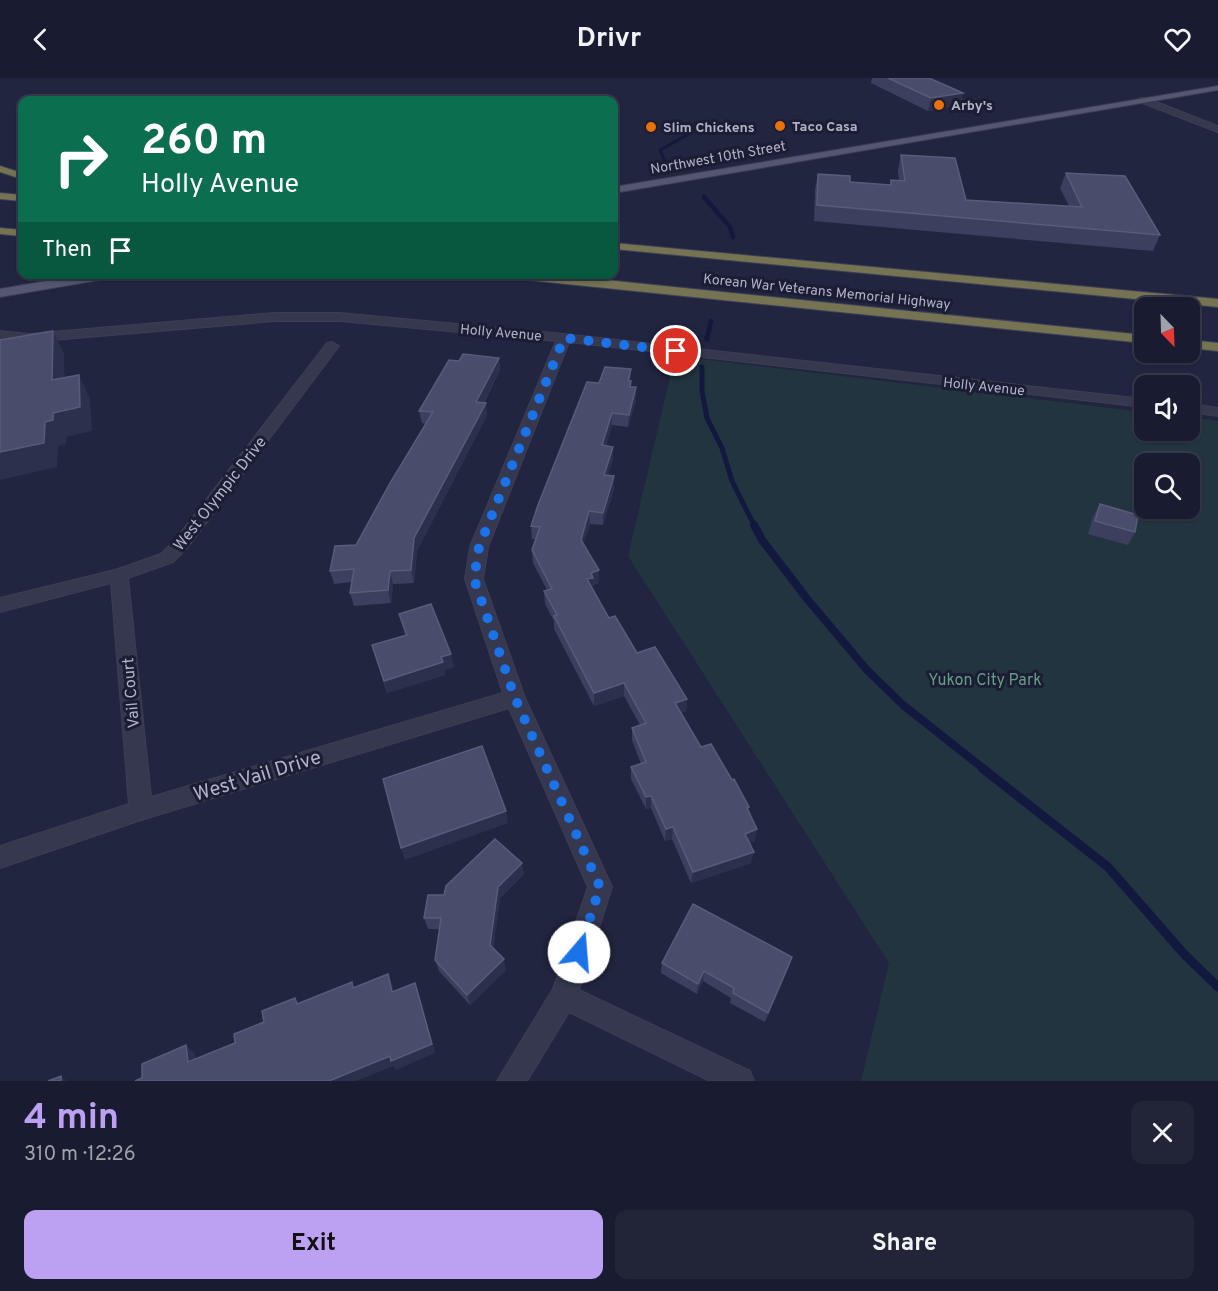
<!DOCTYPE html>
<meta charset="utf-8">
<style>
:root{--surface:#191c30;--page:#222538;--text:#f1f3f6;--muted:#9fa1ab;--line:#373a4c;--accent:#bca0f2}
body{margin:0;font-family:Overpass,sans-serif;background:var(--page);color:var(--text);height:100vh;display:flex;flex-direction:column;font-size:22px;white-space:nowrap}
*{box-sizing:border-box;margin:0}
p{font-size:20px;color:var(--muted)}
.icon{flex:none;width:33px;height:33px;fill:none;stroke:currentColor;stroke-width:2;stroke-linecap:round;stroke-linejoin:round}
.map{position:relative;height:1003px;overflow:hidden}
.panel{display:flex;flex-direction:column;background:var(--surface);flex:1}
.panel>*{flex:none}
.banner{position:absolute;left:18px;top:18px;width:600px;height:183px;border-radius:12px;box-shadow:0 2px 4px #0004,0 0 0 2px var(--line);background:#0b6e4f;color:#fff;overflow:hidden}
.needle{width:39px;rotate:157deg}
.tools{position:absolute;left:1134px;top:219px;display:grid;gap:12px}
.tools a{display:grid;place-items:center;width:66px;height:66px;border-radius:12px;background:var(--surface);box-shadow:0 2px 4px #0004,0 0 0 2px var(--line);font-size:30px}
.pin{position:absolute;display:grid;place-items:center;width:51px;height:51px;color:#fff;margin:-26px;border:3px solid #fff;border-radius:50%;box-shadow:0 2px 6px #0007}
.me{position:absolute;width:66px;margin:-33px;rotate:18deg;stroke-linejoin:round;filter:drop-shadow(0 0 4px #0008)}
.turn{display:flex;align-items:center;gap:21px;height:126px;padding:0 24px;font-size:27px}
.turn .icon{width:78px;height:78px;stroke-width:2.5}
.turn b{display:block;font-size:42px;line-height:51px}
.then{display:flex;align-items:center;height:57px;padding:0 24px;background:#0003;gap:12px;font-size:22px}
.round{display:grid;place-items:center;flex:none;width:63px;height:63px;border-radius:12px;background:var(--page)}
.overview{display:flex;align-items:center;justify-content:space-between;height:102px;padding:0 24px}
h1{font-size:36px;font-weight:700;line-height:45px;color:var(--accent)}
.cta{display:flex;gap:12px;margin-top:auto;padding:12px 24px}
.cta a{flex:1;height:69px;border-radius:12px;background:var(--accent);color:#111;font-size:24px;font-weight:700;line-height:69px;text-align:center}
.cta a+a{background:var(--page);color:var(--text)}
header{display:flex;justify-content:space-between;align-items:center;height:78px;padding:0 24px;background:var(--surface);font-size:27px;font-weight:700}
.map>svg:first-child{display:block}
</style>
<header><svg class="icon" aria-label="back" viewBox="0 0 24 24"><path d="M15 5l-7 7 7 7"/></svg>Drivr<svg class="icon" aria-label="heart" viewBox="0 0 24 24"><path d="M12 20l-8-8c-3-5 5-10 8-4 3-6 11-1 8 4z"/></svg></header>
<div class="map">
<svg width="1218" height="1003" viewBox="0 0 1218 1003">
<rect width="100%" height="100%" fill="#212540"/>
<path fill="#233441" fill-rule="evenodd" d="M675 278 1144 334V352H1190V339L1218 343V1003H861L889 885 628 478ZM1144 386H1190V430H1144Z"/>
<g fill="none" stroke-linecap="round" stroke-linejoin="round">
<polyline stroke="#13183f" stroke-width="3" points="667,88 660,72 689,56 690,49"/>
<g stroke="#13183f" stroke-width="4.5">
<polyline points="704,119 730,149 733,159"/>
<polyline points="707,260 711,243"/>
</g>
<g stroke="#13183f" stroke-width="5">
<polyline points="707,261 707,259"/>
<polyline points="702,289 702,313 707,340 722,370 732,403 755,449"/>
</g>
<polyline stroke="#13183f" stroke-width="8" points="754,447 762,462 808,522 867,592 903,627 984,691"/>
<polyline stroke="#13183f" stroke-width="9" points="982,690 1108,789 1184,876 1218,909"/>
<defs>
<g id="minor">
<polygon points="1140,20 1146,20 1218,48 1218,54 1140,24"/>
<polygon points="275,235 340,235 564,256 1144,321 1144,329 569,264 488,469 483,501 525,620 612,809 579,912 750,993 754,1003 710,1003 569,934 527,1003 497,1003 553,911 588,809 509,630 141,742 0,790 0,768 129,726 111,505 0,534 0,520 115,492 161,476 176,461 327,265 332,264 339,268 188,469 173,484 128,500 151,719 503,615 465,501 470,469 556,263 340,243 275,243 29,264 0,261 0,253 29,256"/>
<polygon points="1190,326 1218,330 1218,338 1190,334"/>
</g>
<g id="major">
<polygon points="1218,8 1218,12 614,115 614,109"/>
<polygon points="87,196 117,196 111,200 0,219 0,211"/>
</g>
<g id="highway">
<polygon points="0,88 22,95 22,101 0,94"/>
<polygon points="0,115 22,117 22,123 0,121"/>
<polygon points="0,150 22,152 22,158 0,156"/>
<polygon points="614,165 1218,221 1218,229 614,171"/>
<polygon points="501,196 547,196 1144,257 1144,265 507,200"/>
<polygon points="1190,262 1218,265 1218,273 1190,270"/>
</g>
</defs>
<use href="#minor" stroke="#3c3e55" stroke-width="2"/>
<use href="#major" stroke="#3c3e55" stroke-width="2"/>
<use href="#highway" stroke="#3e4057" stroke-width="2"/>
<use href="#minor" fill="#36384f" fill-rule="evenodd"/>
<use href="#major" fill="#535770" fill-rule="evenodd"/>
<use href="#highway" fill="#767352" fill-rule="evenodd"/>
</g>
<g fill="#3c405e">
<polygon points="872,0 929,0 963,15 960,28 928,33 871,5"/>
<polygon points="901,77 966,122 1069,128 1060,110 1066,95 1160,157 1153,173 814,143 815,111 818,96 850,104 890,107 891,102 899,103 898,92"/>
<polygon points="499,280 500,292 484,325 487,337 417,473 414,505 393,506 391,525 354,528 350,515 352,504 334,506 330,493 356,467 426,346 422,345 419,333 459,283"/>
<polygon points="631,291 631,309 636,322 628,349 612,347 606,368 613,369 613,381 608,397 614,411 603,447 590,446 583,466 599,492 599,505 593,507 593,512 609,540 637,575 687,621 686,633 681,635 701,669 749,729 748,732 755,763 749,765 751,785 691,805 672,761 665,763 651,730 646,731 631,701 631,689 641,686 632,662 632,650 640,647 624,618 594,628 554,551 554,543 545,526 544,513 547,512 533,485 532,472 536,461 532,461 531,448 599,305"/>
<polygon points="1100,426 1135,454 1128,467 1088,456 1093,439"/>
<polygon points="399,536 454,589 444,592 445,597 387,615 372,567 405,557"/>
<polygon points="524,796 500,820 493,870 506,892 470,927 439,893 435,882 440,851 428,851 424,840 444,817"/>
<polygon points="662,885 789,889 765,944 730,925 731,920 703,903 697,916 661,895"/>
</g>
<g fill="#2c304d">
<polygon points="963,15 960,28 928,33 931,20"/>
<polygon points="53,253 64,276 65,326 52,302"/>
<polygon points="499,280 500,292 478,336 476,324"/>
<polygon points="631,291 631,315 628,303"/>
<polygon points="79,297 90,321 92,353 66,359 66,366 58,368 57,389 0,402 0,374 45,344"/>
<polygon points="636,309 636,322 628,349 629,337"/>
<polygon points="486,325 487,337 417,473 414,505 411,492 414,460"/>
<polygon points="612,335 612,347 602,380 602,367"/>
<polygon points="613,369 613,381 604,410 604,397"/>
<polygon points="614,398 614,411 603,447 603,435"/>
<polygon points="589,433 590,446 581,474 581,462"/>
<polygon points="599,492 599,505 593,507 593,512 587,501 591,495"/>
<polygon points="390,493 393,506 391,525 388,512"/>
<polygon points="451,576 454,589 444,592 445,597 387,615 384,603 441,579"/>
<polygon points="624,605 624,618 594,628 594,615"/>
<polygon points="687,621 686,633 674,638 675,625"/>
<polygon points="651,718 651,730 646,731 646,719"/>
<polygon points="506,733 508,745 405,782 401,770"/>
<polygon points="673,749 672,761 665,763 666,751"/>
<polygon points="757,751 755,763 742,767 745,756"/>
<polygon points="754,774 751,785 691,805 693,794"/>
<polygon points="522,785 524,796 500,820 493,877 490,867 498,809"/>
<polygon points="792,879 789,889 765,944 768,935"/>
<polygon points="504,881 506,892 470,927 467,917"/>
<polygon points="704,893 703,903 697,916 698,906"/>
<polygon points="388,896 392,906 397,924 392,914"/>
<polygon points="415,905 419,915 435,975 396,992 394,988 356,1003 329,1003"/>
<polygon points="186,967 195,976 197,993 188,984"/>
<polygon points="61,998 67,1003 61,1003"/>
</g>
<g fill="#494c6a" stroke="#595c79" stroke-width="1.5">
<polygon points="888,0 929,0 963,15 931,20"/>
<polygon points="901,77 955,80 966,122 1082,129 1066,95 1125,98 1160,157 817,127 818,96 850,98 850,104 891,107 891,102 905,103"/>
<polygon points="53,253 52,302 79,297 80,329 53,335 53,342 45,344 44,365 0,374 0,262"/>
<polygon points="463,276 499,280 476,324 486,325 414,460 411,492 390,493 388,512 350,515 354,491 330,493 335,468 356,467 390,405 433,334 419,333 449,282 459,283"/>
<polygon points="605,289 631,291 628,303 631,303 630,309 636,309 629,337 612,335 602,367 613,369 604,397 614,398 603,435 589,433 581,462 599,492 591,495 593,500 587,501 609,540 615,538 637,575 655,569 687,621 675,625 701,669 711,666 732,702 734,701 749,729 747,730 757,751 745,756 754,774 693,794 673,749 666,751 651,718 646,719 631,689 646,684 632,650 646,645 624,605 594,615 554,538 557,537 544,513 552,511 532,472 540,449 531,448 538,427 587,304 599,305"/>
<polygon points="1100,426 1138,437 1135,454 1095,443"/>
<polygon points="431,526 451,576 441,579 443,584 384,603 372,567 407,557 399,536"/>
<polygon points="482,668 506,733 401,770 383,701"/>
<polygon points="495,761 522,785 498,809 490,867 504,881 467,917 435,882 441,840 424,840 428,817 444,817 446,808"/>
<polygon points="693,826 792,879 768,935 733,915 734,910 704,893 698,906 662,885"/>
<polygon points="388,896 392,914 415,905 432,966 391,983 390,978 329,1003 135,1003 142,1000 142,986 186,967 188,984 235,965 234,956 264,944 262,933 295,920 297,926 352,904 353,910"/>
<polygon points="61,998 61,1003 48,1003"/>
</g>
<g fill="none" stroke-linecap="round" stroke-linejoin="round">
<polyline stroke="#1a73e8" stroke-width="10" stroke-dasharray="0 18" points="579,874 600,809 515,620 474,501 479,469 564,260 676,273"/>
</g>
<g fill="#e8710a" stroke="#1b1d34" stroke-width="2">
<circle cx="939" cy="27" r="6"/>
<circle cx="780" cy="48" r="6"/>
<circle cx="651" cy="49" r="6"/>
</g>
<g text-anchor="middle" stroke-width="6" stroke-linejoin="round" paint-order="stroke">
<g font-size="14" font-weight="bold" fill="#b2b3cb" stroke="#1b1d34" text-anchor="start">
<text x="951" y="32">Arby's</text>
<text x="792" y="53">Taco Casa</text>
<text x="663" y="54">Slim Chickens</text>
</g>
<g font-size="14" fill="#b2b3cb" stroke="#1b1d34">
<text transform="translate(718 79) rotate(-10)" y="5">Northwest 10th Street</text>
<text transform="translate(827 213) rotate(6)" y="5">Korean War Veterans Memorial Highway</text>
<text transform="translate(501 254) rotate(5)" y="5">Holly Avenue</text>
<text transform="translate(984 308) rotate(6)" y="5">Holly Avenue</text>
</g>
<g font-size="16" fill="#b2b3cb" stroke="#1b1d34">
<text transform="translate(219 415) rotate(-52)" y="6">West Olympic Drive</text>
<text transform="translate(130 615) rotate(-95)" y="6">Vail Court</text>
</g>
<g font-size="16" fill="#669e84" stroke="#1b1d34">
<text x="985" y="607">Yukon City Park</text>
</g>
<g font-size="20" fill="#b2b3cb" stroke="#1b1d34">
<text transform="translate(257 697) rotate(-17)" y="7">West Vail Drive</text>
</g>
</g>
</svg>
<div class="tools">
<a><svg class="needle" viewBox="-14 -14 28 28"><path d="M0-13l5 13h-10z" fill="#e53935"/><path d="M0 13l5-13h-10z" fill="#9fa1ab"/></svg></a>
<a><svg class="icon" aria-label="sound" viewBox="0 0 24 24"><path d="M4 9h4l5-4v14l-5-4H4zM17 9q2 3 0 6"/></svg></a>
<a><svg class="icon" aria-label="search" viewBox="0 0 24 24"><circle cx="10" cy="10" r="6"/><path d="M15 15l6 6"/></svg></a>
</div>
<div class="pin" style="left:676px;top:273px;background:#d93025"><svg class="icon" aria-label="arrive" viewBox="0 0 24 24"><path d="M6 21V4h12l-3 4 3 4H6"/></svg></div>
<svg class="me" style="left:579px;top:874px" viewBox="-20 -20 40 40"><circle r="19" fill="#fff"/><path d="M0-13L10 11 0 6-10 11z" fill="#1a73e8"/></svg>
<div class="banner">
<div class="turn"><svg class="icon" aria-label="right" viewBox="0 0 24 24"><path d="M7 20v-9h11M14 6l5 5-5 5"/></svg><div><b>260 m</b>Holly Avenue</div></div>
<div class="then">Then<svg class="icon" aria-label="arrive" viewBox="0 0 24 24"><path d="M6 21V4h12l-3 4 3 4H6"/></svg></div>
</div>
</div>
<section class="panel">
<div class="overview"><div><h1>4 min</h1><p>310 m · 12:26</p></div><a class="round"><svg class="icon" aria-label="close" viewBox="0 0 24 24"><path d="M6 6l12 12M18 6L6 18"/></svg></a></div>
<div class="cta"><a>Exit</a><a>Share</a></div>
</section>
